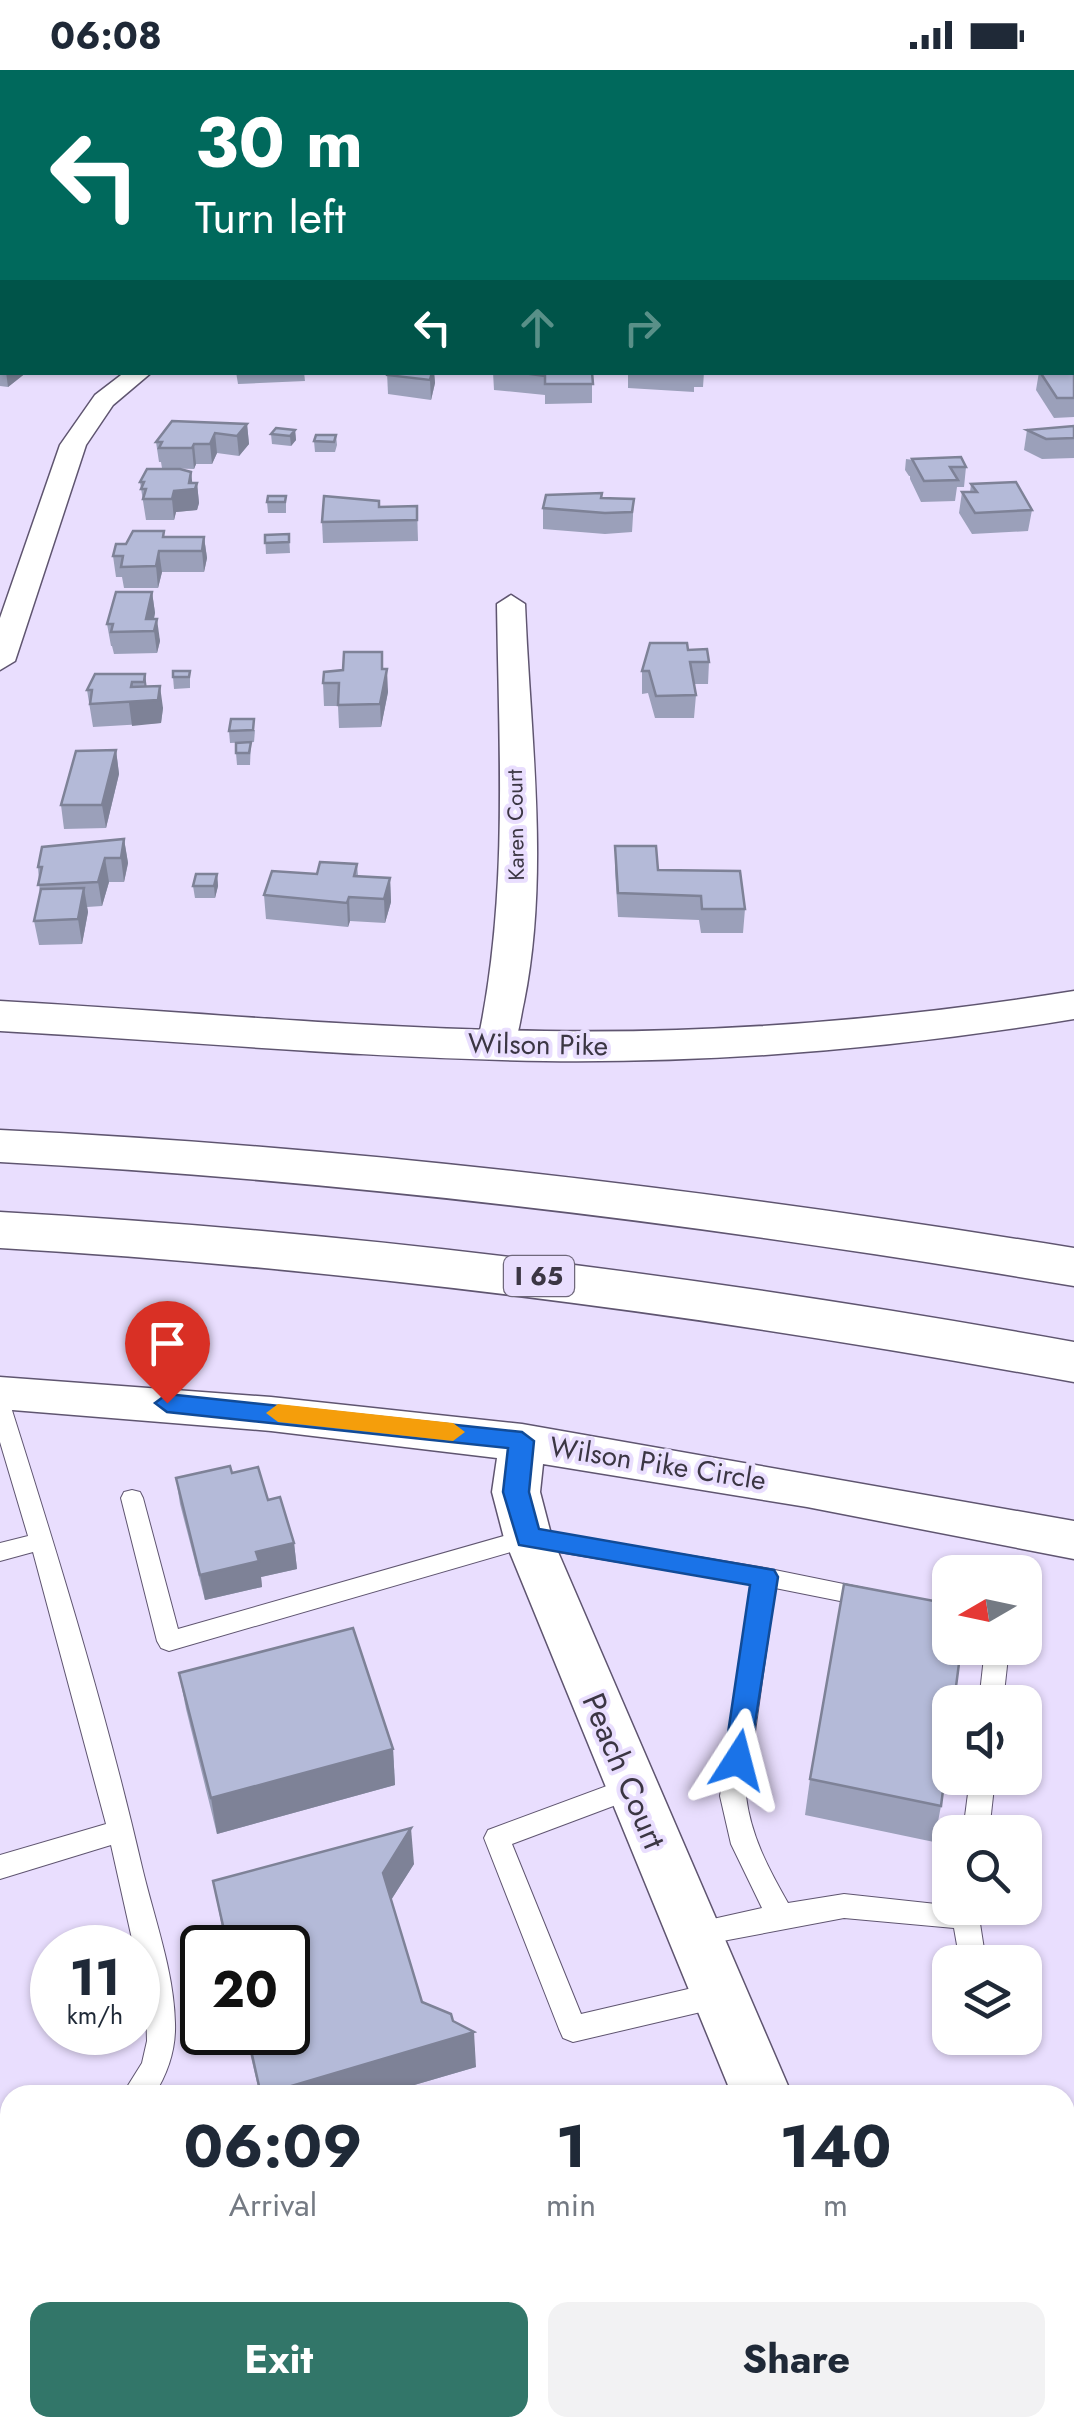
<!DOCTYPE html>
<style>
:root{--surface:#fff;--page:#f2f2f3;--text:#1f2937;--muted:#747a83;--accent:#327669}
body{margin:0;font-family:Jost,sans-serif;background:var(--page);color:var(--text);height:100vh;display:flex;flex-direction:column;font-size:38px;white-space:nowrap}
*{box-sizing:border-box;margin:0}
p{font-size:32px;color:var(--muted)}
.icon{flex:none;width:55px;height:55px;fill:none;stroke:currentColor;stroke-width:2;stroke-linecap:round;stroke-linejoin:round}
.map{position:relative;flex:1;overflow:hidden}
.side{position:absolute;left:0px;top:2015px;width:1075px;height:352px;display:flex;flex-direction:column;background:var(--surface);border-radius:30px 30px 0 0;box-shadow:0 2px 8px #0004}
.side>*{flex:none}
.top-card{position:absolute;left:0px;top:0px;width:1075px;height:305px;box-shadow:0 2px 8px #0004;background:#00695c;color:#fff;overflow:hidden}
.needle{width:65px;rotate:261deg}
.tools{position:absolute;left:932px;top:1485px;display:grid;gap:20px}
.tools a{display:grid;place-items:center;width:110px;height:110px;border-radius:20px;background:var(--surface);box-shadow:0 2px 8px #0004;font-size:50px}
.speed{position:absolute;left:30px;top:1855px;display:flex;gap:20px;font-size:50px;font-weight:700;text-align:center}
.speed>*{display:grid;place-content:center;width:130px;height:130px;border-radius:50%;background:var(--surface);box-shadow:0 2px 8px #0004;line-height:1}
.speed small{font-size:25px;font-weight:400}
.speed .limit{border:5px solid #111;border-radius:15px;background:#fff;color:#111}
.pin{position:absolute;display:grid;place-items:center;width:85px;height:85px;color:#fff;margin:-102px -42px;border-radius:50% 50% 50% 0;rotate:-45deg;box-shadow:0 0 10px #0007}
.pin .icon{rotate:45deg}
.me{position:absolute;width:110px;margin:-55px;rotate:9deg;stroke-linejoin:round;filter:drop-shadow(0 0 8px #0008)}
.turn{display:flex;align-items:center;gap:35px;height:210px;padding:0 30px;font-size:45px}
.turn .icon{width:130px;height:130px;stroke-width:2.5}
.turn b{display:block;font-size:70px;line-height:85px}
.lanes{display:flex;align-items:center;height:95px;padding:0 30px;background:#0003;justify-content:center;gap:50px;direction:ltr}
.lanes .off{opacity:.35}
.eta{display:flex;justify-content:space-evenly;align-items:center;height:170px;text-align:center}
.eta b{font-size:60px;font-weight:700;line-height:70px}
.cta{display:flex;gap:20px;margin-top:auto;padding:20px 30px}
.cta a{flex:1;height:115px;border-radius:20px;background:var(--accent);color:#fff;font-size:40px;font-weight:700;line-height:115px;text-align:center}
.cta a+a{background:var(--page);color:var(--text)}
.status{display:flex;justify-content:space-between;align-items:center;height:70px;padding:0 50px;background:var(--surface);direction:ltr}
.status svg{height:28px;fill:currentColor}
.map>svg:first-child{display:block}
</style>
<div class="status"><b>06:08</b><svg viewBox="0 0 49 12"><path d="M0 12V9h3v3zM5 12V6h3v6zM10 12V3h3v9zM15 12V0h3v12zM26 1h20v11H26zM47 4h2v5h-2z"/></svg></div>
<div class="map">
<svg width="1074" height="2366" viewBox="0 0 1074 2366">
<rect width="100%" height="100%" fill="#e9defe"/>
<g fill="none" stroke-linecap="round" stroke-linejoin="round">
<defs>
<g id="lane">
<polygon points="9,0 18,0 20,2 11,2"/>
<path d="M0 1329 8 1331 11 1337C59 1489 106 1641 142 1797 154 1848 174 1901 175 1953 176 1979 168 2003 154 2025H122L142 1993 147 1971 146 1936 138 1878H134L111 1775 0 1809V1785L106 1754 33 1482 0 1491V1473L28 1466 0 1372Z"/>
<path d="M132 1420 140 1422 143 1428 178 1559 528 1459 765 1498 878 1521 882 1528 878 1535 870 1537 775 1518 746 1726C751 1766 768 1798 788 1833L844 1824 973 1838 979 1847 986 1892H960L954 1858 844 1848 696 1876 686 1873 683 1864 686 1855 762 1838 731 1774 720 1726 752 1514 528 1477 169 1581 161 1578 157 1571 121 1428 124 1422Z"/>
<polygon points="985,1578 1009,1578 1003,1632 979,1632"/>
<polygon points="631,1707 640,1710 644,1718 640,1726 512,1774 581,1944 718,1912 728,1916 732,1925 728,1934 718,1938 573,1972 563,1968 559,1959 484,1768 488,1760"/>
<polygon points="970,1708 995,1708 989,1762 963,1762"/>
<polygon points="10,2324 10,2356 0,2358 0,2326"/>
</g>
<g id="street">
<rect x="307" y="0" width="16" height="2"/>
<polygon points="849,0 866,0 867,2 850,2"/>
<polygon points="1072,226 1074,226 1074,240 1072,239"/>
<polygon points="125,302 152,302 113,335 86,375 15,591 0,600 0,548 60,375 95,325"/>
<path d="M511 525 525 534C530 665 550 803 524 932 520 949 519 969 509 983H483L477 975C509 829 499 683 497 534Z"/>
<polygon points="0,1307 271,1327 522,1354 1074,1451 1074,1489 807,1437 543,1394 540,1422 552,1468 792,2025 732,2025 504,1468 492,1422 497,1388 271,1361 0,1339"/>
</g>
<path id="secondary" d="M1074 921V949C899 978 723 993 545 991 363 988 182 971 0 961V931C182 941 363 959 545 961 723 964 899 949 1074 921Z"/>
<g id="highway">
<path d="M0 1060C361 1077 717 1121 1074 1178V1216C717 1156 361 1111 0 1092Z"/>
<path d="M0 1142C361 1162 718 1208 1074 1272V1312C718 1247 362 1199 0 1178Z"/>
</g>
</defs>
<use href="#lane" stroke="#5f5570" stroke-width="2"/>
<use href="#street" stroke="#5f5570" stroke-width="3"/>
<use href="#secondary" stroke="#5f5570" stroke-width="3"/>
<use href="#highway" stroke="#5f5570" stroke-width="3"/>
<use href="#lane" fill="#fff" fill-rule="evenodd"/>
<use href="#street" fill="#fff" fill-rule="evenodd"/>
<use href="#secondary" fill="#fff" fill-rule="evenodd"/>
<use href="#highway" fill="#fff" fill-rule="evenodd"/>
</g>
<g fill="#9ba0ba">
<polygon points="174,0 208,0 206,2 174,2"/>
<rect x="384" y="0" width="34" height="2"/>
<polygon points="726,0 774,0 775,2 726,2"/>
<polygon points="968,0 1004,0 1004,2 970,2"/>
<polygon points="2,273 2,302 27,302 8,317 0,316 0,274"/>
<polygon points="236,302 304,302 305,311 238,314"/>
<polygon points="387,302 434,302 435,313 431,330 388,324"/>
<polygon points="493,302 592,302 592,333 545,334 545,325 494,320"/>
<polygon points="628,302 704,302 703,317 694,317 694,322 628,318"/>
<polygon points="1039,302 1072,302 1074,304 1074,347 1054,348 1036,320"/>
<polygon points="172,351 247,354 249,374 239,386 217,383 212,394 196,394 194,399 162,398 161,392 159,392 156,372"/>
<polygon points="1074,356 1074,388 1042,389 1024,380 1027,360"/>
<polygon points="295,360 296,370 291,376 272,374 271,364"/>
<polygon points="336,365 337,375 335,382 315,382 314,371"/>
<polygon points="906,389 966,397 964,417 957,417 955,431 921,432 910,409 910,406 909,406 905,400"/>
<polygon points="191,402 192,413 197,413 199,433 197,440 176,442 174,450 146,450 140,412"/>
<polygon points="971,414 1032,440 1028,461 972,464 959,443 962,422 970,422"/>
<polygon points="286,426 286,443 268,443 267,432"/>
<polygon points="602,428 634,429 632,462 605,464 543,459 543,438"/>
<polygon points="417,436 418,471 323,473 322,452 380,437"/>
<polygon points="289,464 290,483 266,484 265,465"/>
<polygon points="165,467 204,467 207,488 204,502 162,502 158,518 124,518 122,507 116,507 113,486 126,474"/>
<polygon points="152,522 155,543 154,549 160,571 157,583 114,584 112,576 111,576 107,554"/>
<polygon points="688,580 709,592 708,614 694,614 696,625 694,648 655,648 648,623 642,624 642,601"/>
<polygon points="383,599 388,622 381,657 339,658 338,636 324,636 323,613"/>
<polygon points="190,601 190,618 174,619 173,607"/>
<polygon points="145,604 146,616 163,638 161,653 93,657 87,620"/>
<polygon points="255,660 254,672 230,673 229,661"/>
<polygon points="251,672 250,695 237,695 236,683"/>
<polygon points="116,680 119,704 106,758 64,759 61,735"/>
<polygon points="124,769 128,793 124,812 109,812 102,836 87,837 88,842 82,874 39,875 34,851 40,826 38,797"/>
<polygon points="615,776 658,800 745,839 743,863 701,863 699,850 618,847 615,800"/>
<polygon points="357,794 358,806 390,808 391,832 385,853 350,851 348,857 266,849 264,825 317,804"/>
<polygon points="217,804 218,816 215,828 195,828 193,816"/>
<polygon points="232,1403 268,1430 294,1473 297,1499 261,1507 262,1517 205,1530 180,1434 176,1408"/>
<polygon points="179,1603 393,1679 395,1715 217,1764 186,1639"/>
<polygon points="810,1709 941,1736 934,1772 805,1745"/>
<polygon points="414,1794 391,1830 422,1932 453,1951 476,1997 380,2025 260,2025 245,1962 288,1962 288,1878 226,1878 213,1811"/>
</g>
<g fill="#7e8297">
<polygon points="6,302 27,302 8,317"/>
<polygon points="432,302 434,302 435,313 431,330 430,310"/>
<polygon points="247,354 249,374 239,386 237,366"/>
<polygon points="295,360 296,370 291,376 290,366"/>
<polygon points="215,363 217,383 212,394 210,374"/>
<polygon points="194,374 196,394 194,399 192,378"/>
<polygon points="191,402 193,419 197,413 199,433 197,440 176,442 174,450 172,429 174,421 189,413"/>
<polygon points="204,467 207,488 204,502 202,481"/>
<polygon points="159,481 162,502 158,518 156,496"/>
<polygon points="152,522 155,543 151,561 146,549"/>
<polygon points="157,549 160,571 157,583 154,561"/>
<polygon points="382,582 383,604 387,599 388,622 381,657 380,634"/>
<polygon points="145,604 148,626 160,616 163,638 161,653 132,656 129,633 132,612 134,632 146,631 144,612"/>
<polygon points="116,680 119,704 106,758 102,735"/>
<polygon points="124,769 128,793 124,812 121,788"/>
<polygon points="105,788 109,812 102,836 98,812"/>
<polygon points="217,804 218,816 215,828 214,816"/>
<polygon points="390,808 391,832 385,853 384,829"/>
<polygon points="84,818 88,842 82,874 78,849"/>
<polygon points="349,827 350,851 348,857 347,833"/>
<polygon points="294,1473 297,1499 261,1507 262,1517 205,1530 200,1505 256,1482"/>
<polygon points="393,1679 395,1715 217,1764 211,1728"/>
<polygon points="411,1758 414,1794 386,1838 383,1803"/>
<polygon points="474,1962 476,1997 380,2025 261,2025"/>
<polygon points="10,2212 10,2257 0,2260 0,2215"/>
<polygon points="365,2358 391,2358 372,2366 366,2366"/>
</g>
<g fill="#b4bad8" stroke="#7e8297" stroke-width="2.5">
<polygon points="743,0 774,0 775,2"/>
<polygon points="2,273 2,297 0,297 0,274"/>
<polygon points="387,302 432,302 430,310 387,305"/>
<polygon points="516,302 592,302 593,314 545,314 545,306"/>
<polygon points="1040,302 1072,302 1074,304 1074,328 1057,328"/>
<polygon points="172,351 247,354 237,366 215,363 210,374 194,374 192,378 159,378 162,372 156,372"/>
<polygon points="1074,356 1074,368 1046,369 1027,360"/>
<polygon points="276,358 295,360 290,366 271,364"/>
<polygon points="316,365 336,365 334,372 314,371"/>
<polygon points="961,387 966,397 950,397 958,410 924,411 912,389"/>
<polygon points="147,399 180,399 191,402 189,413 197,413 195,419 174,421 172,429 143,429 146,419 141,419 144,412 140,412"/>
<polygon points="1016,412 1032,440 975,443 962,422 977,422 971,414"/>
<polygon points="602,423 601,428 634,429 632,442 605,443 543,438 546,425"/>
<polygon points="268,426 286,426 285,432 267,432"/>
<polygon points="324,426 379,431 379,437 417,436 417,450 322,452"/>
<polygon points="133,461 164,461 163,467 204,467 202,481 159,481 156,496 121,497 123,486 113,486 116,474 126,474"/>
<polygon points="289,464 289,472 265,473 265,465"/>
<polygon points="116,522 152,522 146,549 157,549 154,561 111,562 113,554 107,554"/>
<polygon points="650,573 687,573 688,580 707,579 709,592 690,592 696,625 656,626 649,601 642,601"/>
<polygon points="344,582 382,582 382,599 387,599 380,634 338,635 339,613 323,613 324,602 343,600"/>
<polygon points="173,601 190,601 189,607 173,607"/>
<polygon points="95,604 145,604 144,612 132,612 131,617 160,616 158,630 90,634 92,620 87,620"/>
<polygon points="231,649 254,649 253,660 229,661"/>
<polygon points="251,672 249,683 236,683 236,673"/>
<polygon points="116,680 102,735 61,735 76,681"/>
<polygon points="124,769 121,788 105,788 98,812 38,815 42,797 38,797 42,777"/>
<polygon points="615,776 656,776 658,800 740,801 745,839 702,839 701,826 618,823"/>
<polygon points="320,792 357,794 354,806 390,808 384,829 349,827 347,833 264,825 272,801 317,804"/>
<polygon points="196,804 217,804 214,816 193,816"/>
<polygon points="84,818 78,849 34,851 41,819"/>
<polygon points="230,1396 232,1403 258,1397 268,1430 280,1427 294,1473 256,1482 259,1491 200,1505 176,1408"/>
<polygon points="844,1514 950,1534 950,1578 961,1578 954,1632 950,1632 950,1666 941,1736 810,1709"/>
<polygon points="353,1558 393,1679 211,1728 179,1603"/>
<polygon points="411,1758 383,1803 422,1932 451,1944 453,1951 474,1962 261,2025 247,1962 288,1962 288,1878 228,1878 213,1811"/>
<polygon points="10,2069 10,2212 0,2215 0,2072"/>
<polygon points="662,2358 829,2358 829,2366 661,2366"/>
</g>
<polygon fill="#1a73e8" stroke="#114b97" stroke-width="2.5" points="167,1324 522,1362 534,1371 529,1422 539,1459 774,1500 778,1507 748,1698 738,1702 728,1698 724,1690 750,1515 519,1475 503,1422 508,1378 167,1342 155,1333"/>
<polygon fill="#f59e0b" points="278,1334 453,1353 465,1362 453,1371 278,1352 266,1343"/>
<g text-anchor="middle" stroke-width="8" stroke-linejoin="round" paint-order="stroke">
<g font-size="22" fill="#3b3643" stroke="#e9defe">
<text transform="translate(515 755) rotate(-91)" y="8">Karen Court</text>
</g>
<rect fill="#e9defe" stroke="#6f687b" stroke-width="2.5" x="504" y="1186" width="70" height="40" rx="8"/>
<g font-size="25" font-weight="bold" fill="#3b3643">
<text x="539" y="1215">I 65</text>
</g>
<g font-size="28" fill="#3b3643" stroke="#e9defe">
<text transform="translate(538 974) rotate(1)" y="10">Wilson Pike</text>
<text transform="translate(658 1393) rotate(9)" y="10">Wilson Pike Circle</text>
</g>
<g font-size="32" fill="#3b3643" stroke="#e9defe">
<text transform="translate(624 1701) rotate(67)" y="11">Peach Court</text>
</g>
</g>
</svg>
<div class="tools">
<a><svg class="needle" viewBox="-14 -14 28 28"><path d="M0-13l5 13h-10z" fill="#e53935"/><path d="M0 13l5-13h-10z" fill="#747a83"/></svg></a>
<a><svg class="icon" aria-label="sound" viewBox="0 0 24 24"><path d="M4 9h4l5-4v14l-5-4H4zM17 9q2 3 0 6"/></svg></a>
<a><svg class="icon" aria-label="search" viewBox="0 0 24 24"><circle cx="10" cy="10" r="6"/><path d="M15 15l6 6"/></svg></a>
<a><svg class="icon" aria-label="layers" viewBox="0 0 24 24"><path d="M12 4l9 5-9 5-9-5zM3 14l9 5 9-5"/></svg></a>
</div>
<div class="speed"><div>11<small>km/h</small></div><div class="limit">20</div></div>
<div class="pin" style="left:167px;top:1333px;background:#d93025"><svg class="icon" aria-label="arrive" viewBox="0 0 24 24"><path d="M6 21V4h12l-3 4 3 4H6"/></svg></div>
<svg class="me" style="left:738px;top:1690px" viewBox="-20 -20 40 40"><path d="M0-17L14 15 0 8-14 15z" fill="#1a73e8" stroke="#fff" stroke-width="4"/></svg>
<div class="top-card">
<div class="turn"><svg class="icon" aria-label="left" viewBox="0 0 24 24"><path d="M17 20v-9H6M10 6l-5 5 5 5"/></svg><div><b>30 m</b>Turn left</div></div>
<div class="lanes"><svg class="icon" aria-label="left" viewBox="0 0 24 24"><path d="M17 20v-9H6M10 6l-5 5 5 5"/></svg><svg class="icon off" aria-label="ahead" viewBox="0 0 24 24"><path d="M12 20V5M6 11l6-6 6 6"/></svg><svg class="icon off" aria-label="right" viewBox="0 0 24 24"><path d="M7 20v-9h11M14 6l5 5-5 5"/></svg></div>
</div>
<section class="side">
<div class="eta">
<div><b>06:09</b><p>Arrival</p></div>
<div><b>1</b><p>min</p></div>
<div><b>140</b><p>m</p></div>
</div>
<div class="cta"><a>Exit</a><a>Share</a></div>
</section>
</div>
